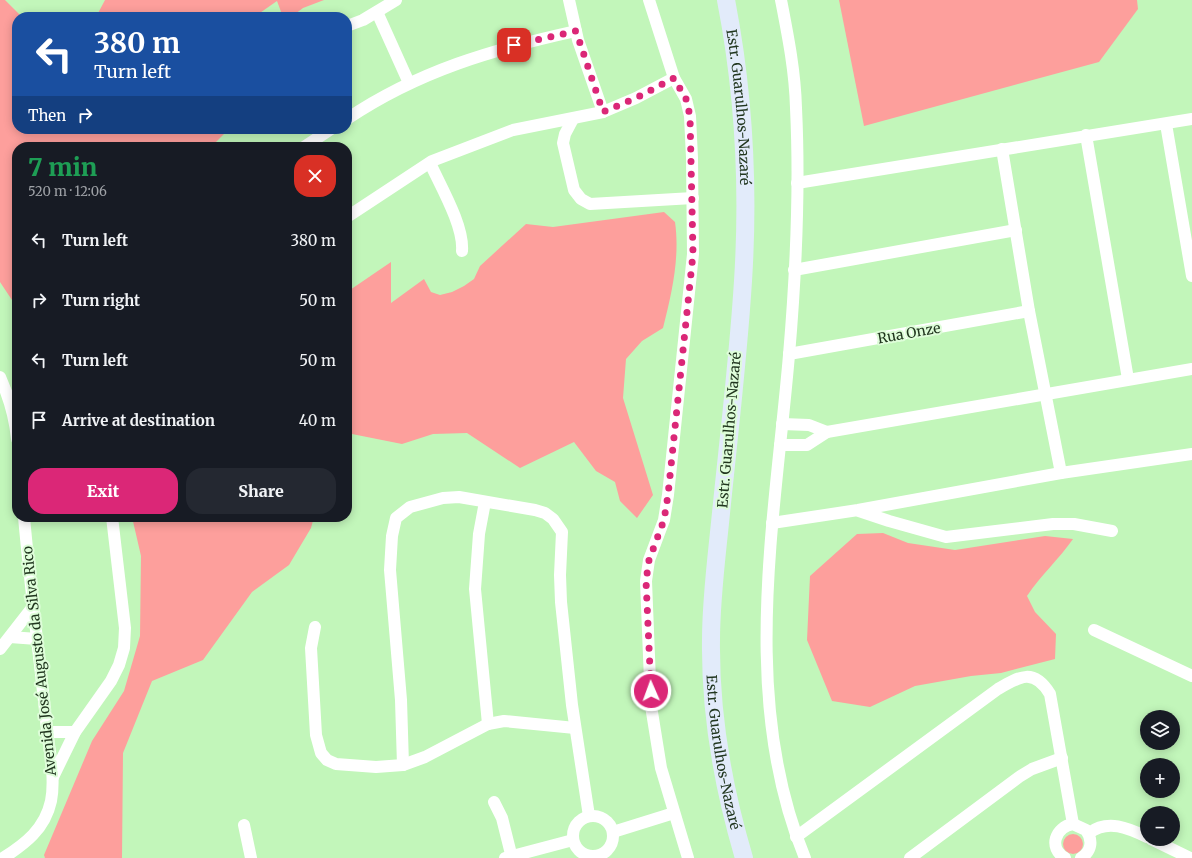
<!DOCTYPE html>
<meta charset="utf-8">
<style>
:root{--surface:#171b24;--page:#242831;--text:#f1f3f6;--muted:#9ea1a6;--accent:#db2777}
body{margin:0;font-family:Merriweather,serif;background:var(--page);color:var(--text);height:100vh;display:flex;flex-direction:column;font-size:15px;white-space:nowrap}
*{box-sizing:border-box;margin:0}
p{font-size:13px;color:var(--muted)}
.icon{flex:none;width:22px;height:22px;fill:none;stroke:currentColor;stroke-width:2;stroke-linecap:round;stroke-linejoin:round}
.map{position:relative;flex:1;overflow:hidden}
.drawer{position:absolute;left:12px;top:142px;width:340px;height:380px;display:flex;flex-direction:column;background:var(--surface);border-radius:16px;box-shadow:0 2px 10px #0003}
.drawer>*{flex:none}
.top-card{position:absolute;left:12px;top:12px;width:340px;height:122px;border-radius:16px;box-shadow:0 2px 10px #0003;background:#1a4fa0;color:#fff;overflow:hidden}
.tools{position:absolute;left:1140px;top:710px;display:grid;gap:8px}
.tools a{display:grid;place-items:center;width:40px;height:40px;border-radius:50%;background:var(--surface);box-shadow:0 2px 10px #0003;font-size:20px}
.pin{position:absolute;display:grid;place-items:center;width:34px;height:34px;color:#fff;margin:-17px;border-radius:8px;box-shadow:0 2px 6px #0006}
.me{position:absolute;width:44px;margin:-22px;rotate:358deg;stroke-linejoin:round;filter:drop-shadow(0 0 3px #0008)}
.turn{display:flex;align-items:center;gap:14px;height:84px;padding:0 16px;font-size:18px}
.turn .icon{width:52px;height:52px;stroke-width:2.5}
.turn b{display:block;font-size:28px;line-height:34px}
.then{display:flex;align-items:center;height:38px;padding:0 16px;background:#0003;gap:8px;font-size:15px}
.round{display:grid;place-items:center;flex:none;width:42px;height:42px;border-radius:16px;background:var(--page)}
.overview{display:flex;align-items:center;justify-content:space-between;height:68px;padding:0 16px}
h1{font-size:24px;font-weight:800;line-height:30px;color:#1e9e55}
.button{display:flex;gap:8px;margin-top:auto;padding:8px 16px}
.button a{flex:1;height:46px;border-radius:16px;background:var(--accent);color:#fff;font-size:16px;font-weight:800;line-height:46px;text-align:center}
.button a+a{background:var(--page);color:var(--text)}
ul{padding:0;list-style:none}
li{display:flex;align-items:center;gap:12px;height:60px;padding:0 16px}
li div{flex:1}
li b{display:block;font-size:15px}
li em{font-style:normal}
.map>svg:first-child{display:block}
</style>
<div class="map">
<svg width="1192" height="858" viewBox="0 0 1192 858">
<rect width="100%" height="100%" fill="#c2f6ba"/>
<g fill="#fd9f9c">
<polygon points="0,0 5,0 22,17 17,17 17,129 229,129 211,147 17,147 17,303 12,300 0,282"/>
<polygon points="105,0 324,0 303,8 291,17 283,17 277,1 254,17 96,17"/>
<polygon points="839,0 1137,0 1138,9 1099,62 864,126"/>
<path d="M664 212 675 222C680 257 672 293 663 328L642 341 626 359 623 398 653 495 637 518 620 501 615 482 596 471 574 442 520 468 467 433 433 434 402 444 347 433V292L391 262V303L424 279 431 292 440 295 452 292 464 286 474 279 480 266 526 224 553 227Z"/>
<polygon points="132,517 314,517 311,528 289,565 252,592 203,660 152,681 123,753 122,858 45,858 44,855 92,741 124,691 140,636 141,556"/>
<path d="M883 533 908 543 955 550 1045 536 1073 539C1059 559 1041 575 1027 596L1035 612 1056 634 1055 659 1001 673 971 676 915 686 870 707 832 701 807 640 810 576 857 534Z"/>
<circle cx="1073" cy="844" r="10"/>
</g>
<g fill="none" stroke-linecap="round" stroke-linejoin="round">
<g stroke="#fff" stroke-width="12">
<polyline points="569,0 578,40 603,112"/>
<polyline points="649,0 674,78 686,99 690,116 692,158 693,254 668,495 664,520 649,560 646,581 651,706 661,768 688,858"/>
<path d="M781 0C788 36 795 71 796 108 800 190 796 273 789 355 775 520 739 699 805 858"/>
<polyline points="377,12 409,83"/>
<polyline points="347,26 363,20 396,0"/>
<path d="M347 119C418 71 494 49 576 31"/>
<polyline points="573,119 565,134 563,143 574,190 581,199 590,204 693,198"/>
<polyline points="1166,124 1192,276"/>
<polyline points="1086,135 1128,379"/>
<polyline points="304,147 331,129"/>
<polyline points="1002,149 1029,311 1061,473"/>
<path d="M430 163C441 187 464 226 462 251"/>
<polyline points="797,183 1192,119"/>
<polyline points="347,217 432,161 513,130 603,112 636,98 674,78"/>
<polyline points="794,270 1016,230"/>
<polyline points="789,354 1029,311"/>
<path d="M0 377C9 397 15 417 17 439"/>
<polyline points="782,424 809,425 827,432"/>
<polyline points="780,445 807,445 827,432 1192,369"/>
<polyline points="485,502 479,534 475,589 488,724"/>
<polyline points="859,511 889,521 946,537 1053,524 1074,524 1112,531"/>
<polyline points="772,523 858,510 1061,473 1192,454"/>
<polyline points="315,627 311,648 316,735 321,753 327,760 336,764 376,767 403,765 425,757 488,724 504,721 575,728"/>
<polyline points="1094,630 1192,676"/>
<polyline points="10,637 37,639"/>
<polyline points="0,649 32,608"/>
<polyline points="47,732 75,732"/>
<polyline points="403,765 401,700 390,570 392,536 396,518 410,507 443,498 459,497 535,510 545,513 553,519 562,532 560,575 561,602 572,705 589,816"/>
<polyline points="53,777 75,732 111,681 119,665 124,648 125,628 112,517"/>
<polyline points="494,802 502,818 512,858"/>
<circle cx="593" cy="836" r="20"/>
<polyline points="244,825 251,858"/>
<polyline points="613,832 674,813"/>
<path d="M1089 833C1108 819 1128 828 1147 837"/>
<path d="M796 837 998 689C1020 676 1034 668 1050 694L1073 824"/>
<polyline points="1151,839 1190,858"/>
<path d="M3 858C25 844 45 829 51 801 56 775 48 746 46 720 39 652 30 585 24 517"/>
<polyline points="505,858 573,840"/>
<polyline points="910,858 1019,777 1032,769 1062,758"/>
<path d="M1065 858C1048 848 1055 827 1073 824L1086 830C1093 840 1092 851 1081 858"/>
</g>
<path stroke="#e2ebfa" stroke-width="18" id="s1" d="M726 0C744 93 749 187 743 281 738 362 728 442 720 523 716 562 711 601 711 640 710 714 723 787 744 858"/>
</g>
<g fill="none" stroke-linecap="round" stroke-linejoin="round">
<polyline stroke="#db2777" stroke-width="7" stroke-dasharray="0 12.6" points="514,45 576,31 603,112 636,98 674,78 686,99 690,116 693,254 668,495 664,520 649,560 646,581 651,691"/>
</g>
<g text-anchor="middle" stroke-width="4" stroke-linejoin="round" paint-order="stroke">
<g font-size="14" fill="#21361f" stroke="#defdd9">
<text dy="5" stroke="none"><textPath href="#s1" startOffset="108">Estr. Guarulhos-Nazaré</textPath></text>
<text transform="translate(909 333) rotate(-10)" y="5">Rua Onze</text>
<text transform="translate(729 430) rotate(-85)" y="5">Estr. Guarulhos-Nazaré</text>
<text transform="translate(39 661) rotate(-96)" y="5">Avenida José Augusto da Silva Rico</text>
<text dy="5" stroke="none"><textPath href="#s1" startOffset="756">Estr. Guarulhos-Nazaré</textPath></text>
</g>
</g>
</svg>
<div class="tools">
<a><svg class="icon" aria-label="layers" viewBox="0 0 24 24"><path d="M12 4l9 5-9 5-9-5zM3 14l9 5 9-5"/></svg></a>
<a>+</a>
<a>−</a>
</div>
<div class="pin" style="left:514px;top:45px;background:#d93025"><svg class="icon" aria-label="arrive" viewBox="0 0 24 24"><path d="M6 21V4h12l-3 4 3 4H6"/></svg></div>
<svg class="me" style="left:651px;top:691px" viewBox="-20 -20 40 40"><circle r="17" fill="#db2777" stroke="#fff" stroke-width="3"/><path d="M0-11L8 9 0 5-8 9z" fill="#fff"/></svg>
<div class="top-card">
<div class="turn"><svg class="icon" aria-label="left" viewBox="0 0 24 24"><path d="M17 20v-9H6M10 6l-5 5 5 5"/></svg><div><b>380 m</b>Turn left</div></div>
<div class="then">Then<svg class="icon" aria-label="right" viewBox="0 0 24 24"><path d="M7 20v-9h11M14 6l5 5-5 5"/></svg></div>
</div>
<section class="drawer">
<div class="overview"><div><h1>7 min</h1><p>520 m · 12:06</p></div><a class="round" style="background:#d93025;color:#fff"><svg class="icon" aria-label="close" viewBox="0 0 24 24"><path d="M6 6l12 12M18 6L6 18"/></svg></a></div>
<ul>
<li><svg class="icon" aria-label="left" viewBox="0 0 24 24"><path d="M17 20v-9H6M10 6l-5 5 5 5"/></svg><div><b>Turn left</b></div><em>380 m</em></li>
<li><svg class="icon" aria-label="right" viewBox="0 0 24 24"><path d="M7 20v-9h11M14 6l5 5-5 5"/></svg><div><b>Turn right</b></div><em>50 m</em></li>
<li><svg class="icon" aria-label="left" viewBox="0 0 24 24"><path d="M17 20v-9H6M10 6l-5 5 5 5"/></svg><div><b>Turn left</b></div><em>50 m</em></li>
<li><svg class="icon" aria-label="arrive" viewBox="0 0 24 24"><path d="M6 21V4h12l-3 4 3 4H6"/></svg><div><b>Arrive at destination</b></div><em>40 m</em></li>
</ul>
<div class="button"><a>Exit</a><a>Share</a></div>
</section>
</div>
